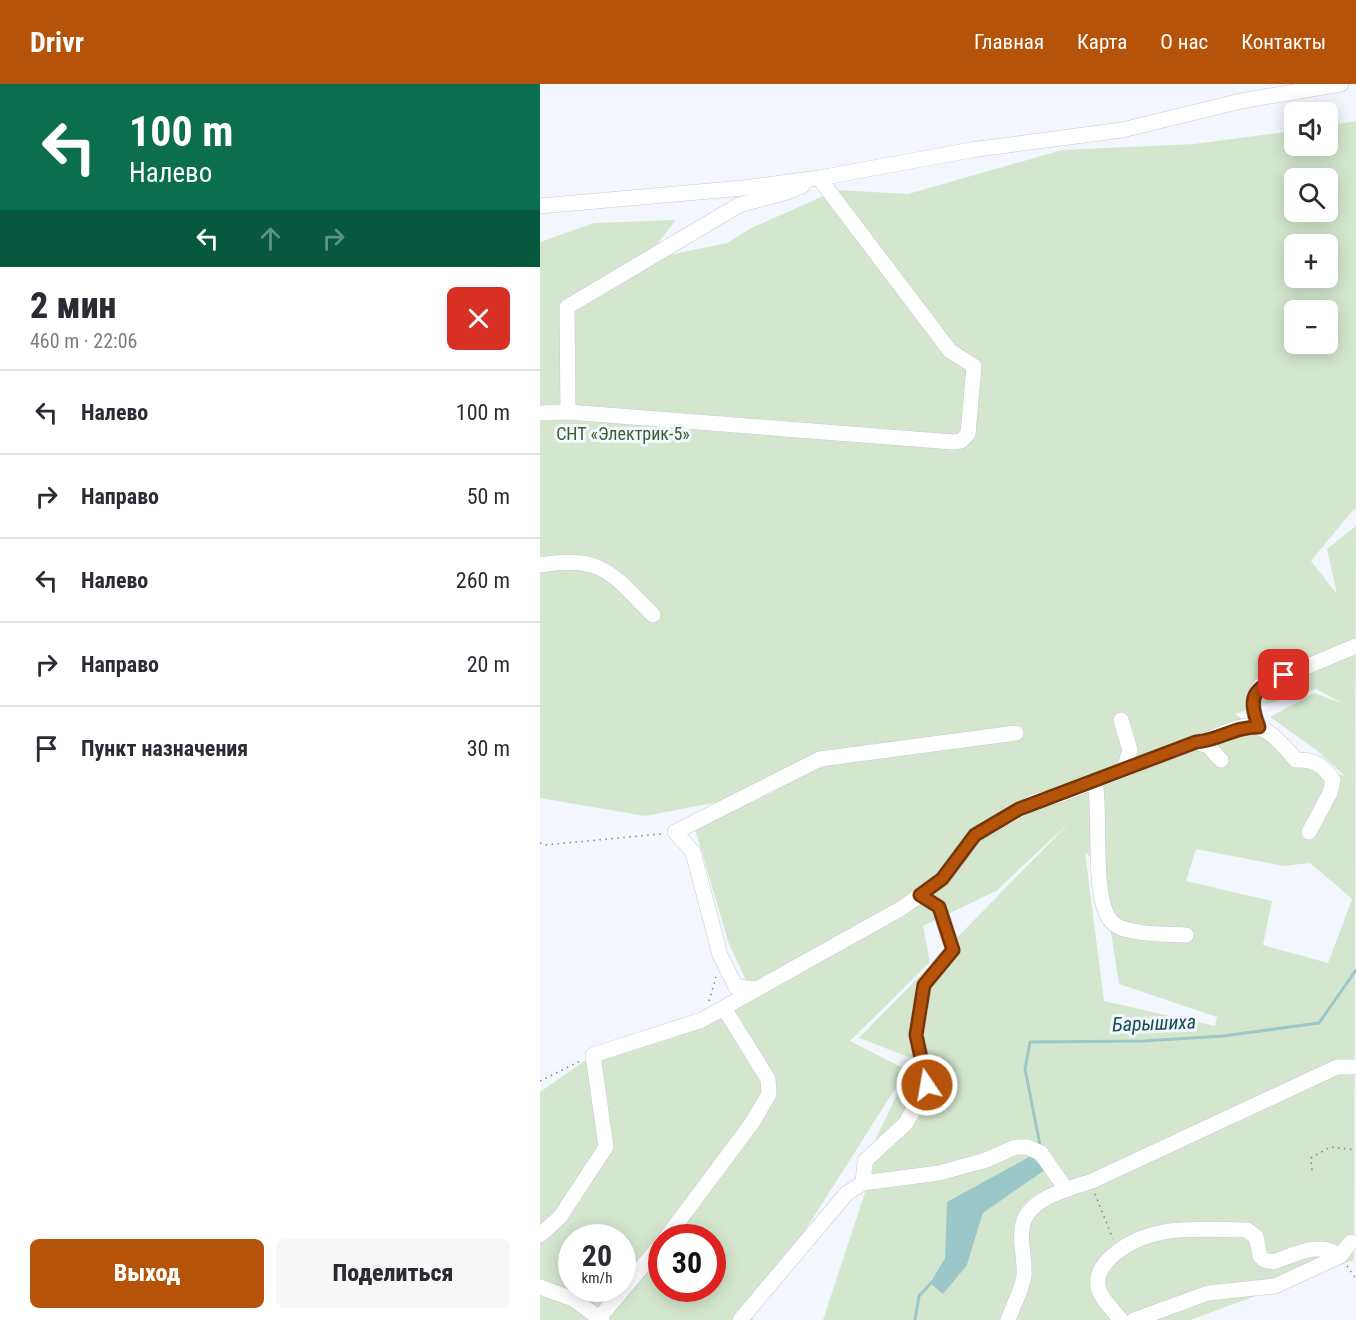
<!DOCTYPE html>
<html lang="ru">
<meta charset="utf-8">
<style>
:root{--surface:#fff;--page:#f7f7f7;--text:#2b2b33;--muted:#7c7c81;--line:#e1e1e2;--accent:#b45309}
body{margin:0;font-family:"Roboto Condensed",sans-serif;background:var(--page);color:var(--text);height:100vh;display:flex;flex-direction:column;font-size:22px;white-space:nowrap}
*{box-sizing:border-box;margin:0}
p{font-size:20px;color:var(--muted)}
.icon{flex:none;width:33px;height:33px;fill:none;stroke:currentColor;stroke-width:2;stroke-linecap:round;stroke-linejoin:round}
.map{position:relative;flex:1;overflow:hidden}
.side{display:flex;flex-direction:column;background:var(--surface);width:540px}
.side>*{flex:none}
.guide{background:#0b6e4f;color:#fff;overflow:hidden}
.fabs{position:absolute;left:744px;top:18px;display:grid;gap:12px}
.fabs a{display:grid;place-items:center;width:54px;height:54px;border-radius:9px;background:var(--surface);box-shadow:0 3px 15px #0003;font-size:30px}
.speed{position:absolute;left:18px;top:1140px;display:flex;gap:12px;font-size:30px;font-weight:700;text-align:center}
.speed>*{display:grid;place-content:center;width:78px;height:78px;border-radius:50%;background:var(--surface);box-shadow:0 3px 15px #0003;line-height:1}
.speed small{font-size:15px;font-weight:400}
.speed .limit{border:9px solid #d22;background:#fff;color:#111}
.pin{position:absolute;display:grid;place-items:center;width:51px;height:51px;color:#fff;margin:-26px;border-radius:12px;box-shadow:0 3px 9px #0006}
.me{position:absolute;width:66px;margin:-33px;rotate:348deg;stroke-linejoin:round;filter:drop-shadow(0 0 4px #0008)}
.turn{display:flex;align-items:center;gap:21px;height:126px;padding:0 30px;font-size:27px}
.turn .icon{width:78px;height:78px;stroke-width:2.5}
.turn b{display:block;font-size:42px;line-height:51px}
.lanes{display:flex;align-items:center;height:57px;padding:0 30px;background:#0003;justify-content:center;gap:30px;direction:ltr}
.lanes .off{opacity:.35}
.round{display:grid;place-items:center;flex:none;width:63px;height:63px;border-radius:9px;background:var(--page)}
.overview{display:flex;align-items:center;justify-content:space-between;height:102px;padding:0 30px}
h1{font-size:36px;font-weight:800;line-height:45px}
.action{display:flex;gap:12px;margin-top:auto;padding:12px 30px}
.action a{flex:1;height:69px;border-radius:9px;background:var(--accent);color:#fff;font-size:24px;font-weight:800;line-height:69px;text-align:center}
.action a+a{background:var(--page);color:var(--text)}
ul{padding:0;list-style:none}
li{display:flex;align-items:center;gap:18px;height:84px;padding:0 30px;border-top:2px solid var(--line)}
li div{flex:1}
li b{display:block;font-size:22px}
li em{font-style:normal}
header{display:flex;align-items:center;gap:36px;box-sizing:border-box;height:84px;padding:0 30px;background:var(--accent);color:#fff}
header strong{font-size:28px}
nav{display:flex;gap:33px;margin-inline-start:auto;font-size:21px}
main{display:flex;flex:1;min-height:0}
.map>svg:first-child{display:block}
</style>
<header>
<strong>Drivr</strong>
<nav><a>Главная</a><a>Карта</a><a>О нас</a><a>Контакты</a></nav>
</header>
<main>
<section class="side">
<div class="guide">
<div class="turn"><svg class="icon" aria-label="left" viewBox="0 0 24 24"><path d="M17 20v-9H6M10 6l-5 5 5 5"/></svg><div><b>100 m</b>Налево</div></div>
<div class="lanes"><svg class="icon" aria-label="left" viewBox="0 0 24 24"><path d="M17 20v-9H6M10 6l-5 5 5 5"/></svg><svg class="icon off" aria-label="ahead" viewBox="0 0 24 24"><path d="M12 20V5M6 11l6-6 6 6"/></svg><svg class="icon off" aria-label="right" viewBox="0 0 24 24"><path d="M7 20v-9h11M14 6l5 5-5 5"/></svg></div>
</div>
<div class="overview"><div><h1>2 мин</h1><p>460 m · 22:06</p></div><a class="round" style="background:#d93025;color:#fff"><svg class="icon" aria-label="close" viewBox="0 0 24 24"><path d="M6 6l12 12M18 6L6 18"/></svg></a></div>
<ul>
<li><svg class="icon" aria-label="left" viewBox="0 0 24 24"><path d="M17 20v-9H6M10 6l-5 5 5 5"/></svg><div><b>Налево</b></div><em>100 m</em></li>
<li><svg class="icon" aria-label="right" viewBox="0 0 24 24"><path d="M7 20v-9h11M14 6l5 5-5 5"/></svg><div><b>Направо</b></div><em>50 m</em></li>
<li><svg class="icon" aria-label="left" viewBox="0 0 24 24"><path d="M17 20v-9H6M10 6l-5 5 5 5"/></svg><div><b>Налево</b></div><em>260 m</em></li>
<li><svg class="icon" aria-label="right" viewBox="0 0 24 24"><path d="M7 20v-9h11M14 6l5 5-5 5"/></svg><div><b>Направо</b></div><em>20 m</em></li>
<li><svg class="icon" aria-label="arrive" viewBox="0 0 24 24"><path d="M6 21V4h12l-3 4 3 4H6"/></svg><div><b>Пункт назначения</b></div><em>30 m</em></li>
</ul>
<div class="action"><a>Выход</a><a>Поделиться</a></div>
</section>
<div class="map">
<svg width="816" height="1236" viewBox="0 0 816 1236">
<rect width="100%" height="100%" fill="#f4f6fd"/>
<path fill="#d4e7ce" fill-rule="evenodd" d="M816 37V425L813 426 771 477 797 510 787 465 816 442 814 1176 650 1236H283L334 1081 329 1069 374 975 319 954 530 738 456 807 383 842 390 878 310 957 367 986 212 1230 213 1236H0V1008L53 971 215 916 189 860 155 745 236 707 105 732 0 714V158L54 139 136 136 105 176 187 159 211 144 297 106 368 110 522 66 654 60 754 47V62H788V42ZM754 94H788V128H754ZM754 160H788V194H754ZM754 226H788V260H754ZM776 605 802 619 774 609 730 633 775 665 805 692 774 685 695 630ZM656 765 743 782 770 779 812 815 788 879 723 861 732 817 646 797ZM545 768 561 784 579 900 677 933 675 942 564 917ZM491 1072 505 1086 443 1129 427 1181 390 1199 405 1174ZM32 1154H82V1204H32ZM122 1154H172V1204H122Z"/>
<polygon fill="#9cc7c9" points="491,1072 505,1086 443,1129 427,1181 403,1210 390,1199 405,1174 407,1118"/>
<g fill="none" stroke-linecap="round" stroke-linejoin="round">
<g stroke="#9cc7c9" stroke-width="3">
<polyline points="500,1061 485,985 490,958 604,957 683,952 779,939 816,886"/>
<polyline points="375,1236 379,1212 392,1198"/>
</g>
<defs>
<g id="minor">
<polyline points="0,122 203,104 279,94 431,66 582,46 701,17 801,0"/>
<polyline points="28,328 27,223 199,121 247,108 262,102"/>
<polyline points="0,329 28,328 413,358 421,357 428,350 434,282 410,267 279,94"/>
<path d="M0 481C62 470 72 490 113 531"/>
<polyline points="581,636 590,666 584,685"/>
<path d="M719 643C713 627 710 616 720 602L816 562"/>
<polyline points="476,649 280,675 135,748 153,768 180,871 196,903 217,905 362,824 402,795 435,751 495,717 517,712 656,658 668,662 681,676"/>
<path d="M656 658C673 656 685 646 701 643 726 638 741 659 756 676 775 675 782 681 793 696L790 709 769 748"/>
<path d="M555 698C562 731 550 818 573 839 586 851 628 850 646 851"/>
<polyline points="323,1099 325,1077 366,1039 387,1001 376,951 384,901 413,866 399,823 380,811"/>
<polyline points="0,1151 20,1133 66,1063 53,971 162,936 217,905"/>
<polyline points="126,1154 212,1039 229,1010 228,995 184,924"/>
<polyline points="0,1203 33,1215 62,1236"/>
<polyline points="59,1234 122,1159"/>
<polyline points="200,1236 307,1109 323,1099 399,1089 446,1076 476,1063 487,1063 501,1069 525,1104"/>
<path d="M468 1236C473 1222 482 1206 484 1192 485 1176 480 1160 482 1145 485 1114 529 1105 552 1097L797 983H816"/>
<path d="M581 1236C574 1227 559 1213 558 1202 556 1190 563 1181 571 1173 610 1138 658 1146 707 1146L716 1153 720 1172 724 1176 733 1178C754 1171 780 1156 800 1172"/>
<polyline points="594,1236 668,1209 735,1202 800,1172 811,1158"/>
</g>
</defs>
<use href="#minor" stroke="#c7c8cf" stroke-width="16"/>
<g stroke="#828488" stroke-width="1.5" stroke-dasharray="1.5 4.5" stroke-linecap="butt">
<polyline points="0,759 5,761 121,750"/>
<polyline points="169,917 176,893"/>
<polyline points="0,997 42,976"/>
<polyline points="772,1086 771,1074 790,1063 816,1066"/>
<polyline points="555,1110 573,1155"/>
<polyline points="807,1182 816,1195"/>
</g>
<use href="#minor" stroke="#fff" stroke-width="15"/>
</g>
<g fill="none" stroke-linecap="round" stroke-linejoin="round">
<defs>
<path id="route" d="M387 1001 376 951 384 901 413 866 399 823 380 811 402 795 435 751 479 725 656 658C681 656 692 643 719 643 706 610 715 605 744 591"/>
</defs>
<use href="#route" stroke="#753606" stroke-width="15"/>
<use href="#route" stroke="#b45309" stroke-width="10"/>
</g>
<g text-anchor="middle" stroke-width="6" stroke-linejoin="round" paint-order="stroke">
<g font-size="18" fill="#3f5e35" stroke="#f4f6fd">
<text x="83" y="356">СНТ «Электрик-5»</text>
</g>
<g font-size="20" font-style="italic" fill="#114f52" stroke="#f4f6fd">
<text transform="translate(614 939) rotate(-2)" y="7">Барышиха</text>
</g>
</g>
</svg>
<div class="fabs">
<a><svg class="icon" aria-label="sound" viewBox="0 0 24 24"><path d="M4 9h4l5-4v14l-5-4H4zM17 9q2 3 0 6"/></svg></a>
<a><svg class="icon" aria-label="search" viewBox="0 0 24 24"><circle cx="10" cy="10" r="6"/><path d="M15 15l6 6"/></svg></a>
<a>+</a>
<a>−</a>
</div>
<div class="speed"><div>20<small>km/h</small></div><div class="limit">30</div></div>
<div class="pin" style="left:744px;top:591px;background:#d93025"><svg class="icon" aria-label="arrive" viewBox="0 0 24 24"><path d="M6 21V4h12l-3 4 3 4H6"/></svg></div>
<svg class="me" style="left:387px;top:1001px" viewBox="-20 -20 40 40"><circle r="17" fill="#b45309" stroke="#fff" stroke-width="3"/><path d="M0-11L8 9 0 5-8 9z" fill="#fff"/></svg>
</div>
</main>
